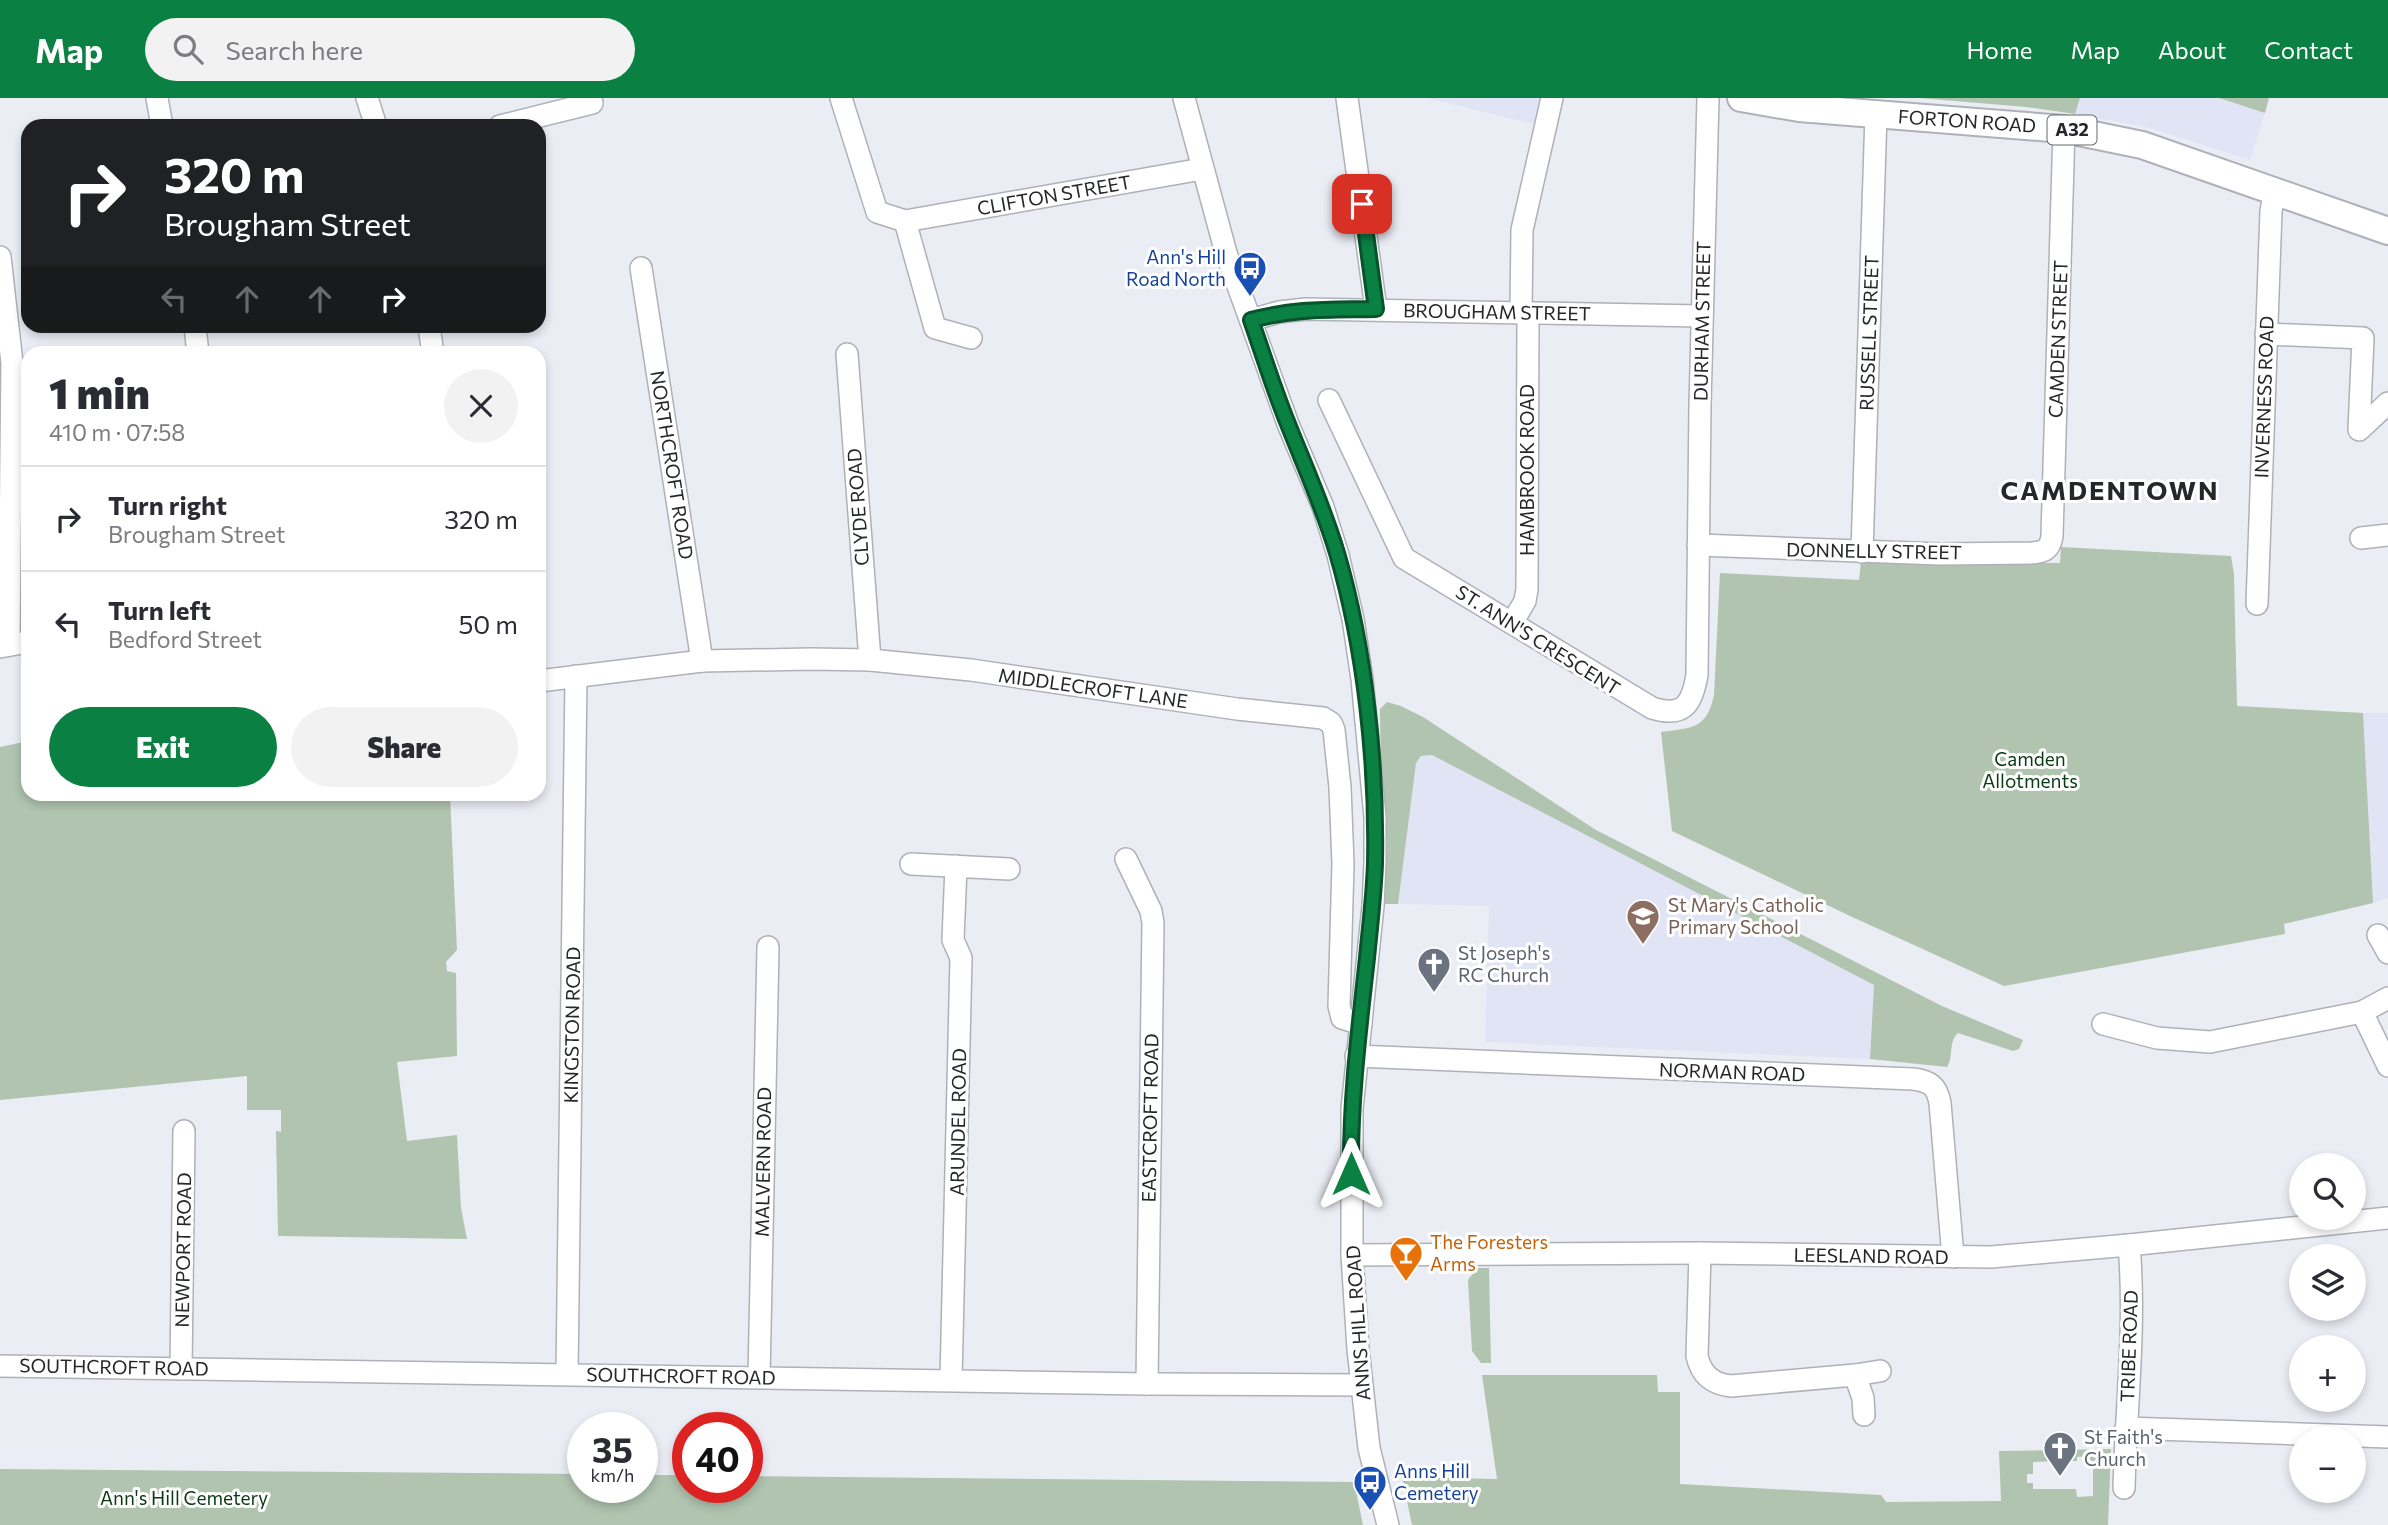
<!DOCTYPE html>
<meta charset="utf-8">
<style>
:root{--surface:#fff;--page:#f2f2f3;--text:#2b2b33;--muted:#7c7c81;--line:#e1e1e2;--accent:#0b8043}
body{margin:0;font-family:Commissioner,sans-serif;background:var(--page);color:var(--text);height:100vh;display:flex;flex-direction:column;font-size:26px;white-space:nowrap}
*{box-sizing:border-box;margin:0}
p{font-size:23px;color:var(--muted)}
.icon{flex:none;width:38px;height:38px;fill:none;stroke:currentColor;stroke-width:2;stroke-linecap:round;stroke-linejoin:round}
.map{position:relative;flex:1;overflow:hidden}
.side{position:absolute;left:21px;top:248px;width:525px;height:455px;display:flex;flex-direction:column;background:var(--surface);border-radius:21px;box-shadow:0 4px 10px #0003}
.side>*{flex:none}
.guide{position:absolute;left:21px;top:21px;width:525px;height:214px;border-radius:21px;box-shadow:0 4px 10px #0003;background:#202124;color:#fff;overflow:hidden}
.controls{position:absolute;left:2289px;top:1055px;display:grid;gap:14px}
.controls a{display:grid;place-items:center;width:77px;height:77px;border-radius:50%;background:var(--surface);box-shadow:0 4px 10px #0003;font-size:35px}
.speed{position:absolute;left:567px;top:1314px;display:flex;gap:14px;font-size:35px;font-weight:700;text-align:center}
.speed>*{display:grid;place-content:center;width:91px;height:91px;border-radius:50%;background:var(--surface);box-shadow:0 4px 10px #0003;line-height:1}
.speed small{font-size:18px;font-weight:400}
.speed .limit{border:10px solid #d22;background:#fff;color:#111}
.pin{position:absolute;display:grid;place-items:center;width:60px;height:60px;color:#fff;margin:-30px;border-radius:14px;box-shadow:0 4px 10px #0006}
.me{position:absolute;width:77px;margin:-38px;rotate:0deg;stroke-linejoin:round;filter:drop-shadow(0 0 5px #0008)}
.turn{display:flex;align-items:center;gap:24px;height:147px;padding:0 28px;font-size:32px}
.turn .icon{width:91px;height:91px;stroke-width:2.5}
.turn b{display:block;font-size:49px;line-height:60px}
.lanes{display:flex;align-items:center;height:66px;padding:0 28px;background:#0003;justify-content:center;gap:35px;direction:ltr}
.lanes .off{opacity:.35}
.round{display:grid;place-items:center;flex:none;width:74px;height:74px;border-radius:37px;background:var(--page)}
.overview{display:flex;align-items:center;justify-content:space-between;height:119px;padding:0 28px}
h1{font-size:42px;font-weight:800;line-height:52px}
.primary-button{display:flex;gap:14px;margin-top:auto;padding:14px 28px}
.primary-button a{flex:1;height:80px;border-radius:42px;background:var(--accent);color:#fff;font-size:28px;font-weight:800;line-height:80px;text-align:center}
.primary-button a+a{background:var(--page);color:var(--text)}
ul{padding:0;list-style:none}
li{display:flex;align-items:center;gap:21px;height:105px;padding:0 28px;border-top:2px solid var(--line)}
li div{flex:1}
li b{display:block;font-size:26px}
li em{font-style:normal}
header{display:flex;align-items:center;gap:42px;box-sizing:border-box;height:98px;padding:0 35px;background:var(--accent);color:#fff}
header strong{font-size:33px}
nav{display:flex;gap:38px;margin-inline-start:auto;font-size:24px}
.search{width:490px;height:63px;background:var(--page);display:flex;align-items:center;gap:18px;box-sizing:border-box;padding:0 24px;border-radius:38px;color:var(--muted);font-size:26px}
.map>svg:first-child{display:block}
</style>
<header>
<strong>Map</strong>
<div class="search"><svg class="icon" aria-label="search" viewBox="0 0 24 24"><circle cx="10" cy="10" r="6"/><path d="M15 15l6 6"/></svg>Search here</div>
<nav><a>Home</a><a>Map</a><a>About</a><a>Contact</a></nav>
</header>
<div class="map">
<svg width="2388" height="1427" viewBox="0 0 2388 1427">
<rect width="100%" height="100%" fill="#ebedf5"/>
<g fill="#e1e4f4">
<polygon points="1427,0 1547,0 1541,28"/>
<polygon points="2080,0 2219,0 2265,15 2250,62 2150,30 2075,16"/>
<polygon points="2363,615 2388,615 2388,800 2373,805"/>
<polygon points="1425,656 1432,657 1874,887 1870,961 1485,944 1489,808 1398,806 1416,665"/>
</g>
<g fill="#b0c4b0" fill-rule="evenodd">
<polygon points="1919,0 2080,0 2075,16 2026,9"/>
<polygon points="2219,0 2269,0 2265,15"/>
<path d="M2061 449 2231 458 2234 476 2237 608 2363 615 2373 805 2284 826 2285 836 2004 888 1850 818 1672 733 1661 634C1692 630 1707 631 1714 597L1720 475 1859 482 1861 463 2060 465Z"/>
<path d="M1387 604 1401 608 1423 619 1596 732 1942 908 2023 942 2019 951 2013 953 1958 935C1948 944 1954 958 1947 969L1870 961 1874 887 1432 657 1421 658 1416 665 1398 806H1384L1380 618V611Z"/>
<polygon points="28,643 28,696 450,697 457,852 446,864 447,873 456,875 457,958 397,964 407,1043 457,1037 461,1110 467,1141 278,1138 276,1033 281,1034 281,1012 247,1012 247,978 0,1002 0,649"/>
<polygon points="1477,1170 1489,1170 1491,1265 1481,1265 1472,1253 1468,1182"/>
<path d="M1482 1277H1657L1658 1294H1680V1386L1881 1397 1886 1404 2001 1403 1999 1353 2111 1351 2108 1427H1412L1402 1379 1497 1381ZM2090 1358V1362L2093 1363V1398L2077 1399 2076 1391H2033V1385H2027V1376H2033V1364L2057 1363V1359H2061V1363H2077V1359Z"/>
<polygon points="0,1371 583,1376 583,1390 642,1390 642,1377 688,1377 688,1390 747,1390 747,1378 1354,1384 1363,1427 0,1427"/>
</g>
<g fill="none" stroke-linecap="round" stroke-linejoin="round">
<defs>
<g id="minor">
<polyline points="157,0 162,28"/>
<polyline points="367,0 376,28"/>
<polyline points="841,0 877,114 905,123 1202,71"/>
<polyline points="1184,0 1226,155 1288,326 1323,409 1338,457 1353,521 1362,581 1375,719 1375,764 1373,808 1352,1011 1352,1157 1358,1251 1369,1350 1388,1427"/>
<polyline points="1347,0 1376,211"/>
<polyline points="500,28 592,5"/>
<polyline points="905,123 935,230 971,240"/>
<polyline points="0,159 12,265 9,547"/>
<polyline points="641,170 702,563"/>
<polyline points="1521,215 1522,132 1552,0"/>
<polyline points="1251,222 1279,214 1306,211 1702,218"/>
<polyline points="195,228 198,256"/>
<polyline points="429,228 433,256"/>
<polyline points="2266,236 2363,240 2359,332 2388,305"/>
<polyline points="847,256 870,562"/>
<path d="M1329 302 1404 460 1652 610C1684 620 1692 606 1697 577L1700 307 1708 0"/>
<polyline points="2361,440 2388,437"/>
<path d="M1698 447 1940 456 2031 455C2044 454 2050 452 2052 438L2064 31"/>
<polyline points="1862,454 1876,16"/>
<polyline points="2257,506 2271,113 2275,92"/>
<polyline points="1512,525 1525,503 1527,491 1528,215"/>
<polyline points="0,549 28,544"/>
<polyline points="539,583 702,563 811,561 870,562 971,572 1237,611 1323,620 1331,625 1334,632 1340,689 1343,766 1339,908 1342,920 1361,926"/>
<polyline points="1126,761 1151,813 1153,825 1147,1286"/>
<polyline points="911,766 1009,771"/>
<polyline points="2378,837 2388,855"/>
<polyline points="2362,914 2388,968"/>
<polyline points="2103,926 2157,940 2210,944 2362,914 2388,900"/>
<path d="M1356 958 1913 981C1930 983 1937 988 1940 1005L1953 1159"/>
<path d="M1700 1155 1697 1258C1701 1276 1712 1286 1731 1288L1855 1277 1880 1273"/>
<polyline points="1352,1157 1700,1155 1991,1159 2129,1147 2388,1120"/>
<polyline points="0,1268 1147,1286 1361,1287"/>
<polyline points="181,1271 184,1033"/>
<polyline points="567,1276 576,578"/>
<polyline points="1855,1277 1863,1300 1864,1317"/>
<polyline points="759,1279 768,849"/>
<polyline points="951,1282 961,860 953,842 956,768"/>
<polyline points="2126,1330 2388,1339"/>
<path d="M2124 1390C2126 1309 2136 1228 2129 1147"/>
</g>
<polyline id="major" points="1741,0 1799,10 2064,31 2142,47 2388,133"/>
</defs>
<use href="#minor" stroke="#afb1b9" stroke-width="24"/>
<use href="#major" stroke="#afb1b9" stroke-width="30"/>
<use href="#minor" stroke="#fff" stroke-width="21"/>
<use href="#major" stroke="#fff" stroke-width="26"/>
</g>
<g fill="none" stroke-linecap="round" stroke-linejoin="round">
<defs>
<path id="route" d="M1351 1076C1350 1004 1359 932 1367 860 1370 828 1374 797 1375 765 1377 666 1365 550 1337 455 1324 411 1305 369 1288 326 1274 292 1263 256 1251 222 1297 210 1330 212 1376 211L1362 106"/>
</defs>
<use href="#route" stroke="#07532c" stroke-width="18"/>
<use href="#route" stroke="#0b8043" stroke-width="12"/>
</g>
<defs>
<symbol id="bus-pin" viewBox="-11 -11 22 30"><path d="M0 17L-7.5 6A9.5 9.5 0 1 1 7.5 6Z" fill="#1a4fb4" stroke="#fff"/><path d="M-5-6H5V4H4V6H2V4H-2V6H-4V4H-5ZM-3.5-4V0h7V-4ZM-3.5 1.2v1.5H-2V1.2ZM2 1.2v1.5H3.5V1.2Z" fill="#fff"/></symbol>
<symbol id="school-pin" viewBox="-11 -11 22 30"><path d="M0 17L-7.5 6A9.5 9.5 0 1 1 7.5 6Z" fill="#8d6e63" stroke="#fff"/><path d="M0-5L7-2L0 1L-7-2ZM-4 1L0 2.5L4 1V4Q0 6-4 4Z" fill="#fff"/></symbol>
<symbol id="church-pin" viewBox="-11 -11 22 30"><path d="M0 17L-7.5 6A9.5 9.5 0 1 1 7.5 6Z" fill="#6b7280" stroke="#fff"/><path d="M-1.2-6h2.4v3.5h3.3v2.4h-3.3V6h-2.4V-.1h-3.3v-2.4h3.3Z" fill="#fff"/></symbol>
<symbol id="bar-pin" viewBox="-11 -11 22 30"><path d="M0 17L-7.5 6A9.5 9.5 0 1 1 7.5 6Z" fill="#e8710a" stroke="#fff"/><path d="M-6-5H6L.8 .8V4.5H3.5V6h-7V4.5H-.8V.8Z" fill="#fff"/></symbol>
</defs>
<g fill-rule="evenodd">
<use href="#bus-pin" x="1231" y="151" width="38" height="52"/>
<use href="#school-pin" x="1624" y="799" width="38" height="52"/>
<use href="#church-pin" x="1415" y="847" width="38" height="52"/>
<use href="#bar-pin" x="1387" y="1136" width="38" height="52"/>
<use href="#church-pin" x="2041" y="1331" width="38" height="52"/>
<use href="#bus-pin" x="1351" y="1365" width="38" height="52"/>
</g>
<g text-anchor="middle" stroke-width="6" stroke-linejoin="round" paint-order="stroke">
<rect fill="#fff" stroke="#67686a" stroke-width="2" x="2047.5" y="17.5" width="49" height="29" rx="5"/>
<g font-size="18" font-weight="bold" fill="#26272a">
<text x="2072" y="38">A32</text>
</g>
<g font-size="19" fill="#26272a" stroke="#fff">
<text transform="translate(1967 23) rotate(4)" y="7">FORTON ROAD</text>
<text transform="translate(1054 97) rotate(-10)" y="7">CLIFTON STREET</text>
<text transform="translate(1497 214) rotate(1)" y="7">BROUGHAM STREET</text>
<text transform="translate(1702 223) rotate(-89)" y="7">DURHAM STREET</text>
<text transform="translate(1869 235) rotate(-88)" y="7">RUSSELL STREET</text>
<text transform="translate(2058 241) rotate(-88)" y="7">CAMDEN STREET</text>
<text transform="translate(2264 299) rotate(-88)" y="7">INVERNESS ROAD</text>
<text transform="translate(672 367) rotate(81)" y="7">NORTHCROFT ROAD</text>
<text transform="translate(1527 372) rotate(-90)" y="7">HAMBROOK ROAD</text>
<text transform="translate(858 409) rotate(-94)" y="7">CLYDE ROAD</text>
<text transform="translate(1874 453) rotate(1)" y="7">DONNELLY STREET</text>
<text transform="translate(1538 542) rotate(32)" y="7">ST. ANN'S CRESCENT</text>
<text transform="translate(1093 590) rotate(8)" y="7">MIDDLECROFT LANE</text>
<text transform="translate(572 927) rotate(-89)" y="7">KINGSTON ROAD</text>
<text transform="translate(1732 974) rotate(2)" y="7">NORMAN ROAD</text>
<text transform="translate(1150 1020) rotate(-89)" y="7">EASTCROFT ROAD</text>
<text transform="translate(958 1024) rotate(-89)" y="7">ARUNDEL ROAD</text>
<text transform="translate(763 1064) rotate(-89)" y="7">MALVERN ROAD</text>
<text transform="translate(183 1152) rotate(-89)" y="7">NEWPORT ROAD</text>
<text transform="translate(1871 1158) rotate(1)" y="7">LEESLAND ROAD</text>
<text transform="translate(1358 1225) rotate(-94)" y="7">ANNS HILL ROAD</text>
<text transform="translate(2129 1248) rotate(-88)" y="7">TRIBE ROAD</text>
<text transform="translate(114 1269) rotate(1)" y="7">SOUTHCROFT ROAD</text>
<text transform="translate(681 1278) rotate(1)" y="7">SOUTHCROFT ROAD</text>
</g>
<g font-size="19" fill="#164399" stroke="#fff" text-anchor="end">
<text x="1226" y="166">Ann's Hill<tspan x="1226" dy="22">Road North</tspan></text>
<text x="1394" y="1380" text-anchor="start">Anns Hill<tspan x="1394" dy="22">Cemetery</tspan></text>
</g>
<g font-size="19" fill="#093912" stroke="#fff">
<text x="2030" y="668">Camden<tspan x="2030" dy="22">Allotments</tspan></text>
<text x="184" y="1407">Ann's Hill Cemetery</text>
</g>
<g font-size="19" fill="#785e54" stroke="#fff" text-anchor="start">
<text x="1668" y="814">St Mary's Catholic<tspan x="1668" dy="22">Primary School</tspan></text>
</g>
<g font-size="19" fill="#5b616d" stroke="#fff" text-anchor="start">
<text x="1458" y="862">St Joseph's<tspan x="1458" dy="22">RC Church</tspan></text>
<text x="2084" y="1346">St Faith's<tspan x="2084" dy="22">Church</tspan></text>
</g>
<g font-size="19" fill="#c56008" stroke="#fff" text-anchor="start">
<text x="1430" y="1151">The Foresters<tspan x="1430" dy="22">Arms</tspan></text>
</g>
<g font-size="26" font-weight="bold" letter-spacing="2" fill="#26272a" stroke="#fff">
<text x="2110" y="402">CAMDENTOWN</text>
</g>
</g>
</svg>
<div class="controls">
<a><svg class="icon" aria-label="search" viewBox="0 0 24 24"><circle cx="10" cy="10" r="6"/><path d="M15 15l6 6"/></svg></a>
<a><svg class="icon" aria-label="layers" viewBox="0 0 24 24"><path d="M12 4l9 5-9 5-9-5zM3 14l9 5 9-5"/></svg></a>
<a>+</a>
<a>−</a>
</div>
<div class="speed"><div>35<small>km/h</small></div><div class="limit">40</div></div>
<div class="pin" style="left:1362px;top:106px;background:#d93025"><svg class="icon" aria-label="arrive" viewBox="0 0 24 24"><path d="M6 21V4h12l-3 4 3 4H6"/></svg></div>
<svg class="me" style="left:1351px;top:1076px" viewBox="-20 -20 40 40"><path d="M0-17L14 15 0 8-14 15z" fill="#0b8043" stroke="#fff" stroke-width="4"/></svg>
<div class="guide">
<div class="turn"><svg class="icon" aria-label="right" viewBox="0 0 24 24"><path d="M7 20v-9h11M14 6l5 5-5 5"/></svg><div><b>320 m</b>Brougham Street</div></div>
<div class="lanes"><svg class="icon off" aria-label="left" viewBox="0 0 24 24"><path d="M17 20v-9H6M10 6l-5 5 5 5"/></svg><svg class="icon off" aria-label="ahead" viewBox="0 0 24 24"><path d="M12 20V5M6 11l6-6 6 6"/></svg><svg class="icon off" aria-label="ahead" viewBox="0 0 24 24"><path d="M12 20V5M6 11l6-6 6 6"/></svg><svg class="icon" aria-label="right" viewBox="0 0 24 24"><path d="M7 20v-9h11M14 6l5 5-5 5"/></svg></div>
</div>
<section class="side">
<div class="overview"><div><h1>1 min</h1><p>410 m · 07:58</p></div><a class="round"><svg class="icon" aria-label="close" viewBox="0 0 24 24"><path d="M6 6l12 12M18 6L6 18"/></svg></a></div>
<ul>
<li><svg class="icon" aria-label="right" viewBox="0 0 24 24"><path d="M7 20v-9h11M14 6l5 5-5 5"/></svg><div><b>Turn right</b><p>Brougham Street</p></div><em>320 m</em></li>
<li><svg class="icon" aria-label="left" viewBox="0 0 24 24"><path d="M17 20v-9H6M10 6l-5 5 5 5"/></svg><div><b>Turn left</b><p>Bedford Street</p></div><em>50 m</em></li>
</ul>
<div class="primary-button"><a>Exit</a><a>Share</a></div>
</section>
</div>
